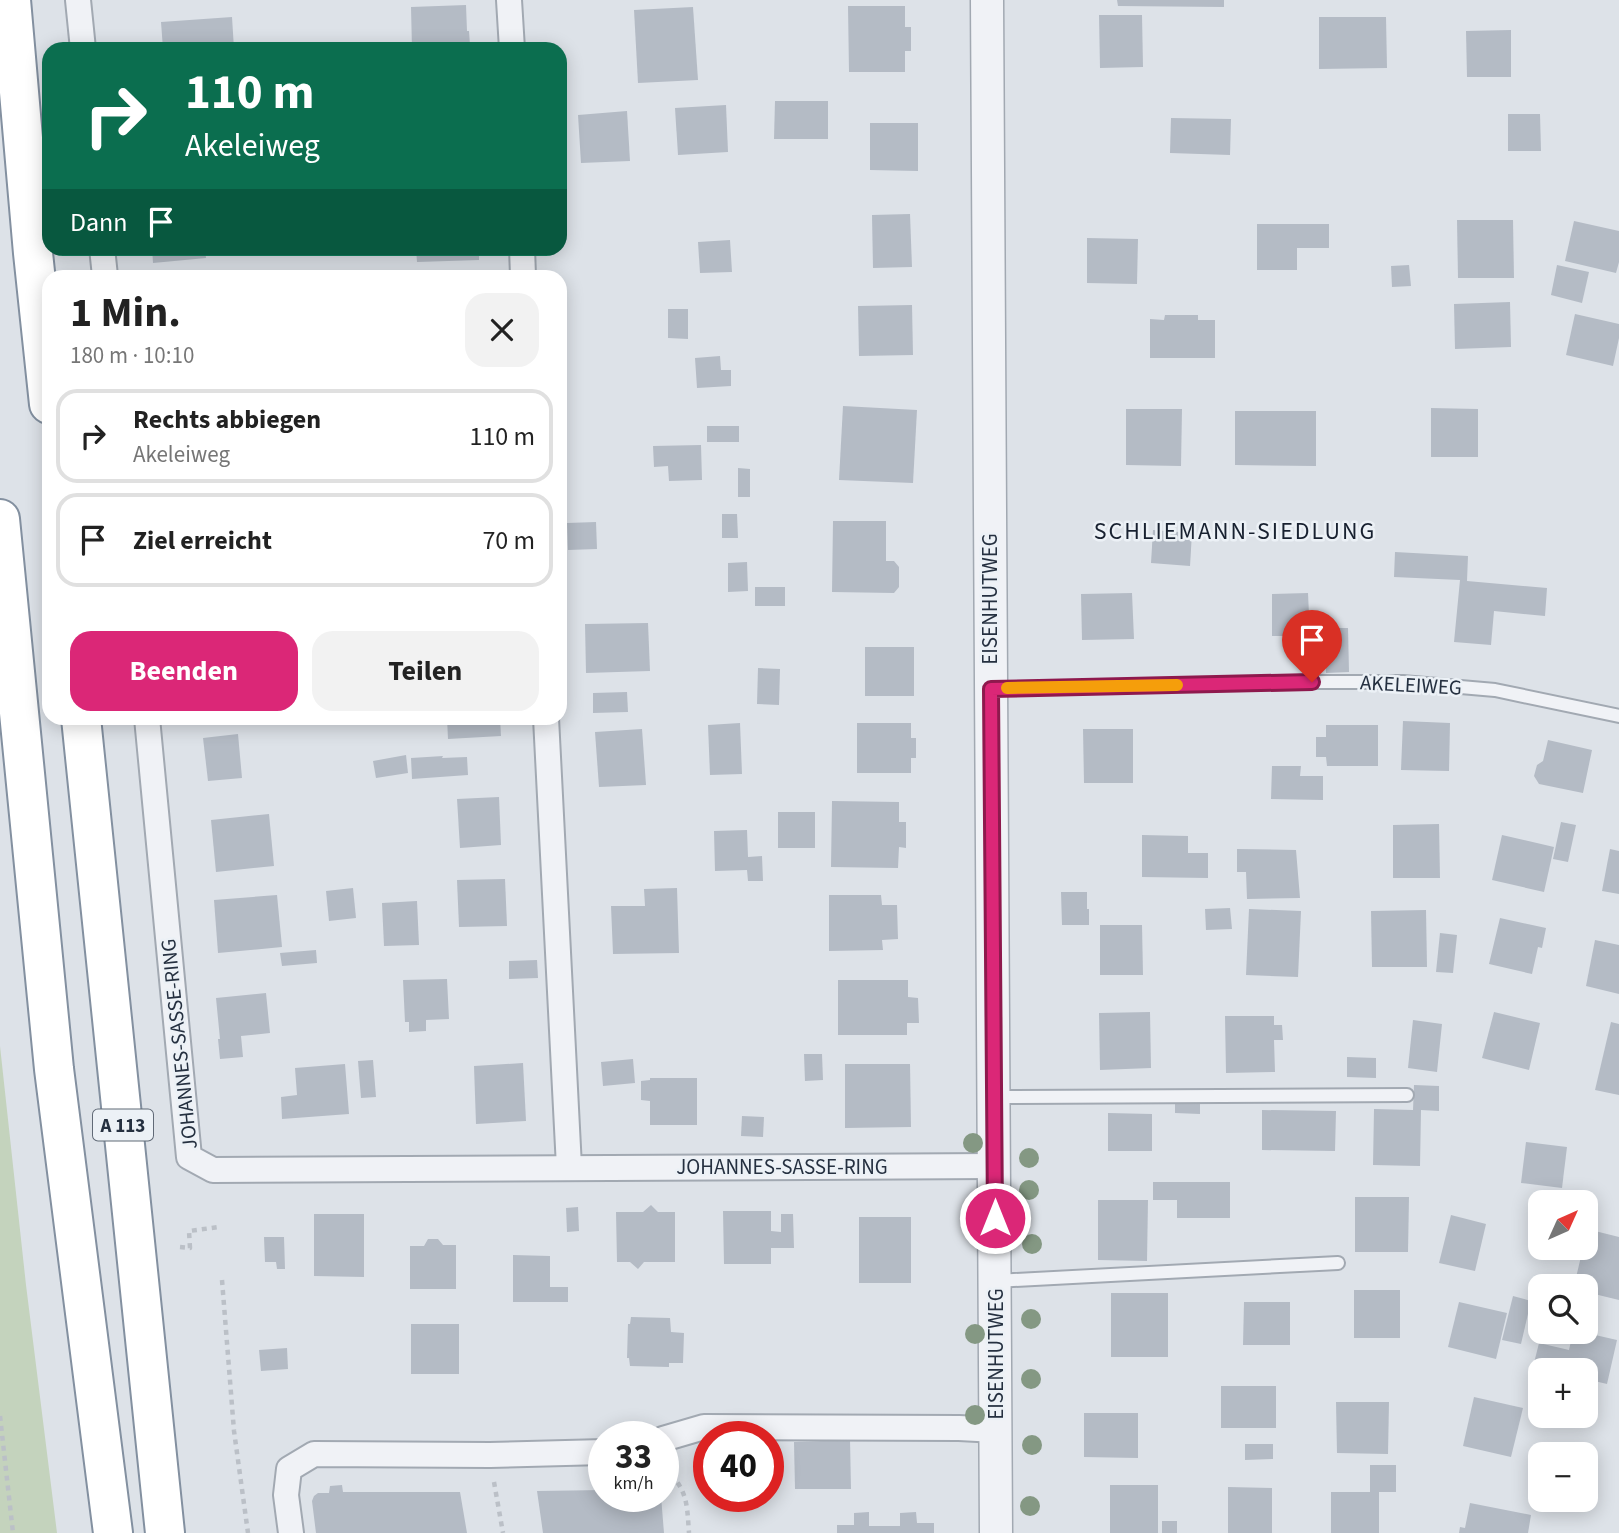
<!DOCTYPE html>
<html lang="de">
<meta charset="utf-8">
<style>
:root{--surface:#fff;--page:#f2f2f2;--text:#222;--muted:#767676;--line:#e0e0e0;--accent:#db2777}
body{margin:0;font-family:"Source Sans 3",sans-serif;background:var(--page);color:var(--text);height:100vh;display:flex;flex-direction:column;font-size:26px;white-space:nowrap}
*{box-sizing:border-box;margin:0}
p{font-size:23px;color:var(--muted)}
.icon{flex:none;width:38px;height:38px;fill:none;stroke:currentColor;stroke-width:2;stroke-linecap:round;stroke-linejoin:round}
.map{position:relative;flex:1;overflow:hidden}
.panel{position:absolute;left:42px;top:270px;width:525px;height:455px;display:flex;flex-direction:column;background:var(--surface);border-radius:21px;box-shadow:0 4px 18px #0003}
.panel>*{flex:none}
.guide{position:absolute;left:42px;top:42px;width:525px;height:214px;border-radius:21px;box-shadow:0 4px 18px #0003;background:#0b6e4f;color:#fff;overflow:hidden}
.needle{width:46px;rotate:45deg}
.fabs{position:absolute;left:1528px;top:1190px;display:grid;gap:14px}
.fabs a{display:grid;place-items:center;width:70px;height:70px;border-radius:14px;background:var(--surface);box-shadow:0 4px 18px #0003;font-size:35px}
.speed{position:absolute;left:588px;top:1421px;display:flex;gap:14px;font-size:35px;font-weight:700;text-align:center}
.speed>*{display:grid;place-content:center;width:91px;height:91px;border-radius:50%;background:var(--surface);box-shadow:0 4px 18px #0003;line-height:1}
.speed small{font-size:18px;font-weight:400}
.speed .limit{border:10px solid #d22;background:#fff;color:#111}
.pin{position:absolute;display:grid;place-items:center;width:60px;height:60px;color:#fff;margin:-72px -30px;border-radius:50% 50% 50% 0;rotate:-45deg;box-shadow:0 0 7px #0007}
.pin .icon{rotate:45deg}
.me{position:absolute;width:77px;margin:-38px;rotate:0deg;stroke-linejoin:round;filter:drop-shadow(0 0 5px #0008)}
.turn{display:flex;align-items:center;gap:24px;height:147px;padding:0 28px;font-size:32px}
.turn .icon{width:91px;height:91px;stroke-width:2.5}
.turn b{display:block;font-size:49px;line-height:60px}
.then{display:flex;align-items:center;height:66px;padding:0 28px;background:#0003;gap:14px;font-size:26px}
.round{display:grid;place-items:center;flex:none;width:74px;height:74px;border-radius:21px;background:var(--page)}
.head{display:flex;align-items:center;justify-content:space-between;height:119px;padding:0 28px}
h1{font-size:42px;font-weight:700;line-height:52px}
.button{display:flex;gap:14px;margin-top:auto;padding:14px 28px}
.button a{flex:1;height:80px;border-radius:21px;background:var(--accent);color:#fff;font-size:28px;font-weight:700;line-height:80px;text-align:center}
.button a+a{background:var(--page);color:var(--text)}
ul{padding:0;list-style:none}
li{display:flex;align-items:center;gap:21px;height:94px;margin:0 14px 10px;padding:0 14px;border:4px solid var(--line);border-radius:21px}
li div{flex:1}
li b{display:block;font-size:26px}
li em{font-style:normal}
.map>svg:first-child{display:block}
</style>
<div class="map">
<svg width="1619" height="1533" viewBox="0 0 1619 1533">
<rect width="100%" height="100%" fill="#dde2e8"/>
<polygon fill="#c4d3bd" points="0,1046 26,1285 57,1533 0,1533"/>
<g fill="#b4bbc5">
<polygon points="1117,0 1224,0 1224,7 1118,6"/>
<polygon points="466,5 467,31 469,31 470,45 467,45 467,49 412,49 411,7"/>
<polygon points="848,6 905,6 905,27 911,27 911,51 905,51 905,72 849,72"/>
<polygon points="693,7 698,80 638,83 634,10"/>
<polygon points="1099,15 1142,15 1143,67 1100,68"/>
<polygon points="232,17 234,49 191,49 191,48 163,49 161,22"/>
<polygon points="1319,17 1386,17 1387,68 1319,69"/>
<polygon points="1511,30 1511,77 1467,77 1466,31"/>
<polygon points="775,101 828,101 828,139 774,139"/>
<polygon points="726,105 728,152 678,155 675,108"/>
<polygon points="627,111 630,161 581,163 578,115"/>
<polygon points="1508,114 1540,114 1541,151 1508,151"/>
<polygon points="1171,118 1231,119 1230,155 1170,153"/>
<polygon points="870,123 918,123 918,171 870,170"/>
<polygon points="910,214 912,267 873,268 872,215"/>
<polygon points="1457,220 1513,220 1514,278 1458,278"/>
<polygon points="1574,221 1619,231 1619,262 1616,273 1565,261"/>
<polygon points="1257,224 1329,224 1329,248 1297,248 1297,270 1257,270"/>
<polygon points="1087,238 1138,239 1137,284 1087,283"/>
<polygon points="730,240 732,272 700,273 698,242"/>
<polygon points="152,248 205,248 206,258 153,263"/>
<polygon points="416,248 479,248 479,260 417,262"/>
<polygon points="1409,265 1411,286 1392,287 1391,266"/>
<polygon points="1557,265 1589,272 1582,303 1551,295"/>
<polygon points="1510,302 1511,347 1455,349 1454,304"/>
<polygon points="912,305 913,355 859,356 858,306"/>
<polygon points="668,309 688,309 688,339 668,338"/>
<polygon points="1575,314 1619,324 1619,338 1613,366 1566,355"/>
<polygon points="1165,315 1198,315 1198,320 1215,320 1215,358 1150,358 1150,319 1164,320"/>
<polygon points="720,356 721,370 731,370 731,386 697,388 695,358"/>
<polygon points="843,406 917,410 913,483 839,480"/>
<polygon points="1431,408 1478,409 1478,457 1431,457"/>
<polygon points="1126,409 1182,409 1181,466 1126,465"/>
<polygon points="1235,411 1316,411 1316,466 1235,465"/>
<rect x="707" y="426" width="32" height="16"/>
<polygon points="701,445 702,480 669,481 668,466 654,467 653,446"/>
<polygon points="738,468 750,469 750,497 738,497"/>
<polygon points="722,514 737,514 738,538 722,538"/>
<polygon points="833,521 886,521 886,561 894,561 899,567 899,587 894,593 832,592"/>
<polygon points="596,522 597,549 568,550 567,523"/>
<polygon points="1153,530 1192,533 1190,566 1151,563"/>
<polygon points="1395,552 1468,556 1467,581 1547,588 1545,616 1494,611 1491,645 1454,642 1460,580 1394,577"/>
<polygon points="747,562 748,591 728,592 728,563"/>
<rect x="755" y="587" width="30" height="19"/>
<polygon points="1132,593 1134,639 1082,640 1081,594"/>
<polygon points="1308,593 1310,636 1272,636 1272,594"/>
<polygon points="648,623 650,671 586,673 585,624"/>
<polygon points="1325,628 1348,628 1349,672 1326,673"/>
<rect x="865" y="647" width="49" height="49"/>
<polygon points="758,668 780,669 779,705 757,704"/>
<polygon points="627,692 628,712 593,713 593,693"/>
<polygon points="447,718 500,718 501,736 448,739"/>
<polygon points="1403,721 1450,723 1449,771 1401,770"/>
<polygon points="740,723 742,774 710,775 708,725"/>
<polygon points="857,723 911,723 911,738 916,738 916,758 911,758 911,773 857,773"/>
<polygon points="1326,725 1378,725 1378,766 1327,766 1326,757 1316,757 1316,737 1326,737"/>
<polygon points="642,729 646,785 599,787 595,732"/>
<polygon points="1083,729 1133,729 1133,783 1084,783"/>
<polygon points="238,734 242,778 208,781 203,738"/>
<polygon points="1548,740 1592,750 1583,793 1539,784 1534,776 1537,765 1543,761"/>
<polygon points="406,755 408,773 376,778 373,761"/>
<polygon points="443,756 442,758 467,757 468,775 412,779 411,758"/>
<polygon points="1272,766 1301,766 1300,776 1323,776 1323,800 1271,799"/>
<polygon points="499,797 501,845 460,848 457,799"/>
<polygon points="832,801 899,802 899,822 906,822 906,848 899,847 898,868 831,867"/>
<rect x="778" y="812" width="37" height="36"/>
<polygon points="269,814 274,866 216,872 211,820"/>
<polygon points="1561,822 1576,825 1568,862 1553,859"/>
<polygon points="1439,824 1440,878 1393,878 1393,825"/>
<polygon points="747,830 748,857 762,856 763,881 748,881 747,870 715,871 714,831"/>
<polygon points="1142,835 1188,836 1188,853 1208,853 1208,878 1142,877"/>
<polygon points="1502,835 1554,847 1544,892 1492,880"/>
<polygon points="1237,849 1296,850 1300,898 1247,899 1246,872 1237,872"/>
<polygon points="1610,849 1619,851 1619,894 1602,891"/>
<polygon points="505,879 507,926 459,927 457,880"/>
<polygon points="353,888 356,918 329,921 326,891"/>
<polygon points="677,888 679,953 613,954 611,906 645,906 644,889"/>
<polygon points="1061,892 1087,892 1087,909 1089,909 1089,925 1062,925"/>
<polygon points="277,895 282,947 218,953 214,900"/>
<polygon points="829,895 881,895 882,905 897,905 898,939 882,940 883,950 829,951"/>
<polygon points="417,901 419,945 384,946 382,903"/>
<polygon points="1230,908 1232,929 1206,930 1205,909"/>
<polygon points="1249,909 1301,911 1298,977 1246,975"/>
<polygon points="1426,910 1427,967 1372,967 1371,911"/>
<polygon points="1500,918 1546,928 1542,948 1538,947 1532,974 1489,964"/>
<polygon points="1100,925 1142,925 1143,975 1100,975"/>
<polygon points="1440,933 1457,935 1453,973 1436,972"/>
<polygon points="1595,940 1619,945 1619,994 1586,986"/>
<polygon points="316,950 317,963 282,966 280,953"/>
<polygon points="537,960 538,978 509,979 509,961"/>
<polygon points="447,979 449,1019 426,1020 426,1031 409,1032 409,1022 405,1022 403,980"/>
<polygon points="838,980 908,980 908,997 918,998 919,1023 907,1023 907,1035 838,1035"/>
<polygon points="266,993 270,1033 241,1036 243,1057 220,1059 218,1039 220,1039 216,998"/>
<polygon points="1150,1012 1151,1068 1100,1070 1099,1013"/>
<polygon points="1494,1012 1540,1023 1529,1070 1482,1058"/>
<polygon points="1225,1016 1274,1016 1274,1025 1282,1025 1283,1040 1274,1040 1275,1072 1226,1073"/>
<polygon points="1413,1020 1442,1024 1437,1072 1408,1068"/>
<polygon points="1611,1022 1619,1024 1619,1095 1595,1090"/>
<polygon points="804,1054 822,1054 823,1080 805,1081"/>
<polygon points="1347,1057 1376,1058 1376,1078 1347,1077"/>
<polygon points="633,1059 635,1083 603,1086 601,1062"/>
<polygon points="373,1060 376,1097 361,1098 358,1061"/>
<polygon points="523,1063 526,1121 476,1124 474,1066"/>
<polygon points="345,1064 349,1114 282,1119 281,1097 297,1095 295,1068"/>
<polygon points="845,1064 910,1064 911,1127 845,1128"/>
<polygon points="650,1078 697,1078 697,1125 650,1125 650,1101 641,1100 641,1081 650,1080"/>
<polygon points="1414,1085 1439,1086 1439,1111 1421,1110 1420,1166 1373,1165 1374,1109 1413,1110"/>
<polygon points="1175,1099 1200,1099 1200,1114 1175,1113"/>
<polygon points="1262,1110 1336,1111 1335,1151 1262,1150"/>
<polygon points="1108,1113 1152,1114 1152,1151 1108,1151"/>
<polygon points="742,1116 764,1117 763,1137 741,1136"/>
<polygon points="1526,1142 1567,1147 1562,1188 1521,1183"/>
<polygon points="1153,1182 1230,1182 1230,1218 1177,1218 1177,1200 1153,1200"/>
<polygon points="1355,1197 1409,1197 1408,1252 1355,1252"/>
<polygon points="1098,1200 1148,1200 1147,1261 1098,1260"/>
<polygon points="651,1205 658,1212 675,1212 675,1262 644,1262 638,1269 630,1262 617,1262 616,1212 643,1212"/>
<polygon points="578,1207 579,1231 567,1232 566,1208"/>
<polygon points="723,1211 771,1211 771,1231 781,1232 781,1214 793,1214 794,1248 771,1248 771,1264 724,1264"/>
<polygon points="314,1214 364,1214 364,1277 314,1276"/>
<polygon points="1451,1215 1486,1224 1475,1271 1439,1263"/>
<rect x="859" y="1217" width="52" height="66"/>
<polygon points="1587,1229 1619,1237 1619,1300 1586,1292 1586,1286 1574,1286 1583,1248 1586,1248"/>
<polygon points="264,1237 284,1237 285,1269 277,1269 276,1262 265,1262"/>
<polygon points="428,1239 438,1239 443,1245 456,1245 456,1289 410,1289 410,1246 424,1246"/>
<polygon points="513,1255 550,1256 550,1287 568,1287 568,1302 513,1302"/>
<rect x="1354" y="1290" width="46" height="48"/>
<rect x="1111" y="1293" width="57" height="64"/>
<polygon points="1513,1296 1531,1301 1521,1344 1502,1340"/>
<polygon points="1244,1302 1290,1302 1290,1345 1243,1345"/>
<polygon points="1459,1302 1507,1313 1496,1359 1448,1347"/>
<polygon points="631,1317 670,1318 671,1332 684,1333 683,1363 669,1363 669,1367 630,1366 629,1358 627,1358 628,1324 630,1324"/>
<rect x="411" y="1324" width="48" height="50"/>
<polygon points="1573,1332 1582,1332 1617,1340 1607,1384 1586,1379 1586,1370 1540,1370 1540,1373 1532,1371 1539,1343 1569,1350"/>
<polygon points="287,1348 288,1369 261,1371 259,1350"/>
<rect x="1221" y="1386" width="55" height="42"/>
<polygon points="1474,1397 1523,1408 1511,1457 1463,1446"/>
<polygon points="1336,1402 1389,1402 1388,1454 1337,1453"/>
<polygon points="1084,1413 1138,1413 1138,1458 1084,1457"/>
<polygon points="850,1440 851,1489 795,1489 794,1442"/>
<polygon points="1245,1444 1273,1444 1273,1459 1245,1460"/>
<polygon points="704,1445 709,1445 709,1492 705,1492"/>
<polygon points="1370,1465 1396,1465 1396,1492 1379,1492 1379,1533 1331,1533 1331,1492 1370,1492"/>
<polygon points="342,1485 343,1492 460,1492 467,1533 316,1533 312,1501 314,1496 318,1493 329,1493 330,1486"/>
<rect x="1110" y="1485" width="48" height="48"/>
<polygon points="1228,1487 1272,1488 1272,1533 1228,1533"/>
<polygon points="604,1490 604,1496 661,1496 664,1533 543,1533 537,1491"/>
<polygon points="1470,1503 1531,1515 1528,1533 1459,1533 1460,1527 1465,1528"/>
<polygon points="869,1512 869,1526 900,1526 900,1513 916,1512 917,1523 934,1523 934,1533 837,1533 837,1525 854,1525 854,1513"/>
<rect x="1162" y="1521" width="15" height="12"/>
</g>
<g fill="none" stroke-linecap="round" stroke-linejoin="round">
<defs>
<g id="service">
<polyline points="993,689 1312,682 1403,682 1495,690 1619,716"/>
<polyline points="995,1097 1407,1095"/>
<polyline points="996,1281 1338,1263"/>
</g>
<g id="minor">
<polyline points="78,0 83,49"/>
<polyline points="509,0 512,49"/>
<polyline points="102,248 105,276"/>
<polyline points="522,248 523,276"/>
<polyline points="147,718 189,1157 213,1170 995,1166"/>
<polyline points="546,718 569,1167"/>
<polyline points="663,1439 704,1427 959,1428 996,1430"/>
<polyline points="291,1533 286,1495 289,1469 314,1454 490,1455 604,1452"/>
</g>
<polyline id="tertiary" points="987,0 996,1533"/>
<g id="motorway">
<polyline points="11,0 33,253 49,404"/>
<polyline points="0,519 54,1069 113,1533"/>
<polyline points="81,718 165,1533"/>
</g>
</defs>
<use href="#service" stroke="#a2a9b2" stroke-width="16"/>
<use href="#minor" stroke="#a2a9b2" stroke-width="28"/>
<use href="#tertiary" stroke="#a2a9b2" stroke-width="35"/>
<use href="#motorway" stroke="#8390a0" stroke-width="42"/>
<g stroke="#bbc0c7" stroke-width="4.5" stroke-dasharray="5 5" stroke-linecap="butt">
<polyline points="180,1247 190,1248 189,1231 219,1227"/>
<polyline points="222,1280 234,1431 248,1533"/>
<polyline points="0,1416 13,1533"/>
<path d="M663 1469C688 1486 687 1506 689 1533"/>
<polyline points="494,1482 503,1533"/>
</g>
<use href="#service" stroke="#f0f2f6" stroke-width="12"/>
<use href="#minor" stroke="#f0f2f6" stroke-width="24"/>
<use href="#tertiary" stroke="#f0f2f6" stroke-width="32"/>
<use href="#motorway" stroke="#fff" stroke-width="38"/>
</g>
<g fill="#849883">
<circle cx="973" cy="1143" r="10"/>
<circle cx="1029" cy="1158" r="10"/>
<circle cx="1029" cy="1190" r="10"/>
<circle cx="1032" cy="1244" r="10"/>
<circle cx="1031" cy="1319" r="10"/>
<circle cx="975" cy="1334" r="10"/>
<circle cx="1031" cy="1379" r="10"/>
<circle cx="975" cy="1415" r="10"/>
<circle cx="1032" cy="1445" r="10"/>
<circle cx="1030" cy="1506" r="10"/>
</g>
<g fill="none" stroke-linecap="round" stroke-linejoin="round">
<defs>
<polyline id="route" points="995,1218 991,689 1312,682"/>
</defs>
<use href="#route" stroke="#8e194d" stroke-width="18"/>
<use href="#route" stroke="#db2777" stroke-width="12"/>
<polyline stroke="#f59e0b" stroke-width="12" points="1007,688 1177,685"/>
</g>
<g text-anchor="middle" stroke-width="5" stroke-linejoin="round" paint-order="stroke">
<rect fill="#ecf1f6" stroke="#616a77" stroke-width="2" x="93" y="1109.5" width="60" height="31" rx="5"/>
<g font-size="19" font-weight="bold" fill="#253040">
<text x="123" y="1132">A 113</text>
</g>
<g font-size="21" fill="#253040" stroke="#ecf1f6">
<text transform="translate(990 599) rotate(-90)" y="7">EISENHUTWEG</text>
<text transform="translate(1411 685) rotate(3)" y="7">AKELEIWEG</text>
<text transform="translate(179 1044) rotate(-96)" y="7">JOHANNES-SASSE-RING</text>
<text x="782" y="1174">JOHANNES-SASSE-RING</text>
<text transform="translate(996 1354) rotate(-90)" y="7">EISENHUTWEG</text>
</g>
<g font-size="24" letter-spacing="2" fill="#182130" stroke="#ecf1f6">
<text x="1235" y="539">SCHLIEMANN-SIEDLUNG</text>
</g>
</g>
</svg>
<div class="fabs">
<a><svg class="needle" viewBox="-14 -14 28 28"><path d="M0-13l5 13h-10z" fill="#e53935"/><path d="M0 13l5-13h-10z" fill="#767676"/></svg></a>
<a><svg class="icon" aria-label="search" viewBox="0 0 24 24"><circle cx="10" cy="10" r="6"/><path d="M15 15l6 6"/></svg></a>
<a>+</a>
<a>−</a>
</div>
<div class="speed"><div>33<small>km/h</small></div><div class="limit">40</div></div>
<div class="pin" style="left:1312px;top:682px;background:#d93025"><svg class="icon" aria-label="arrive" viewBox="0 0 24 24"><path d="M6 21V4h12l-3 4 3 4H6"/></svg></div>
<svg class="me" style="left:995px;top:1218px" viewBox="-20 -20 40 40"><circle r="17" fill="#db2777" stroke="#fff" stroke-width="3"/><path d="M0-11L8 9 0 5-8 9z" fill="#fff"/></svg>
<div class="guide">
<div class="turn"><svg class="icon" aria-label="right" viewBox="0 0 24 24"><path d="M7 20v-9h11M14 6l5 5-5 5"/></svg><div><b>110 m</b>Akeleiweg</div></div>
<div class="then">Dann<svg class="icon" aria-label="arrive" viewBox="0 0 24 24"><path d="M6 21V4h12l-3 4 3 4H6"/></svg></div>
</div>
<section class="panel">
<div class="head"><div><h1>1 Min.</h1><p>180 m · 10:10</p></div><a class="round"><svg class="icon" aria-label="close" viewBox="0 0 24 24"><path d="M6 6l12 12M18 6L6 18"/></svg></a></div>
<ul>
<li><svg class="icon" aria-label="right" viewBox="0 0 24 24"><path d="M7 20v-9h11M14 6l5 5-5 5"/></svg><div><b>Rechts abbiegen</b><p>Akeleiweg</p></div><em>110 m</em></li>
<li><svg class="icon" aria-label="arrive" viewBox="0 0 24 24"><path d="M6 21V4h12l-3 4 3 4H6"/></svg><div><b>Ziel erreicht</b></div><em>70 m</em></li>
</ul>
<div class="button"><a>Beenden</a><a>Teilen</a></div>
</section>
</div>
